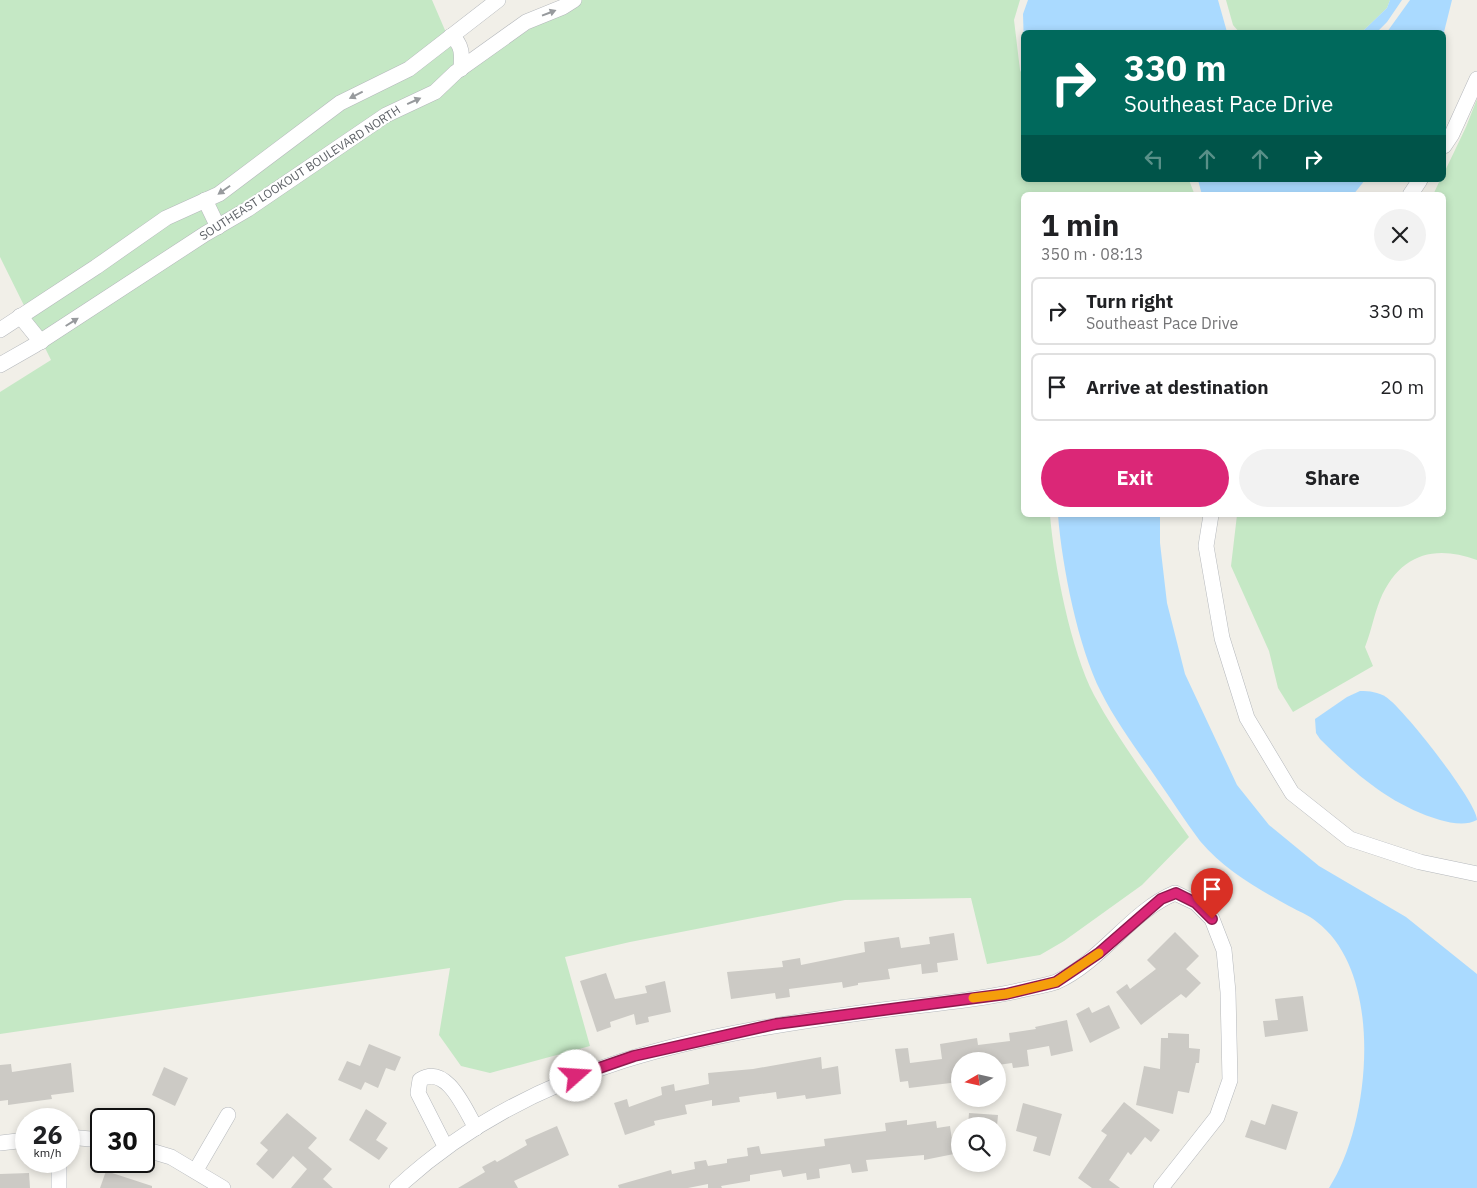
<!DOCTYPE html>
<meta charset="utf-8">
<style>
:root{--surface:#fff;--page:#f2f2f2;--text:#202124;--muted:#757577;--line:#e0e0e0;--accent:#db2777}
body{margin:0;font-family:"IBM Plex Sans",sans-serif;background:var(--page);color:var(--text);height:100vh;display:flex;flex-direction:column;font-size:19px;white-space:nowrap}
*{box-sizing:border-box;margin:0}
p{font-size:16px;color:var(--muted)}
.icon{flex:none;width:28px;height:28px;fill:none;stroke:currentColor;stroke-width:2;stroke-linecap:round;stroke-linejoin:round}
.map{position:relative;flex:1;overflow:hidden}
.drawer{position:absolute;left:1021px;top:192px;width:425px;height:325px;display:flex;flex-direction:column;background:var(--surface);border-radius:8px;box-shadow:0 2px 8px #0003}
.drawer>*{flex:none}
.guide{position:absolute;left:1021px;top:30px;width:425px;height:152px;border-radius:8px;box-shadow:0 2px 8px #0003;background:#00695c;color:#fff;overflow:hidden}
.needle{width:32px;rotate:261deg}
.buttons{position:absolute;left:951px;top:1052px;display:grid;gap:10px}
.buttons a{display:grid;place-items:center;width:55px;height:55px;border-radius:50%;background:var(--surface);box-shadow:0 2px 8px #0003;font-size:25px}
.speed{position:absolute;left:15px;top:1108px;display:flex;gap:10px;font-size:25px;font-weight:700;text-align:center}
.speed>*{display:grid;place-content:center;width:65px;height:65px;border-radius:50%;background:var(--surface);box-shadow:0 2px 8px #0003;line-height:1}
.speed small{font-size:12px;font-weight:400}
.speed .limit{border:2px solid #111;border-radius:8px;background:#fff;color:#111}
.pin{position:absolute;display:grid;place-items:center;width:42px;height:42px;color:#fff;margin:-51px -21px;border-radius:50% 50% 50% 0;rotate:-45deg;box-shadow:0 0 5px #0007}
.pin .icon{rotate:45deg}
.me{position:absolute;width:55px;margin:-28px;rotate:71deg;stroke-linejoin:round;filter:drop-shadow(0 0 4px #0008)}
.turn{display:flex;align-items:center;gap:18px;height:105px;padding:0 20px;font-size:22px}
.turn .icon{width:65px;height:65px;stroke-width:2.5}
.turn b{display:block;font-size:35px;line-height:42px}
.lanes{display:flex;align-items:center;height:48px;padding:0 20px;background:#0003;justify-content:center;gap:25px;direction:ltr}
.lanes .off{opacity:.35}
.round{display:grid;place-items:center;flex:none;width:52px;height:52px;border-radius:26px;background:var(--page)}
.head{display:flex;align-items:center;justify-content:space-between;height:85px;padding:0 20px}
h1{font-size:30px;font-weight:700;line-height:38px}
.cta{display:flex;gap:10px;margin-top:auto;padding:10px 20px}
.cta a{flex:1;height:58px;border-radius:30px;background:var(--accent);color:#fff;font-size:20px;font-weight:700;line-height:58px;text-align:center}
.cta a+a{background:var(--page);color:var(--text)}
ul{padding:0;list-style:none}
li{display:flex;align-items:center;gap:15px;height:68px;margin:0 10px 8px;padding:0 10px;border:2px solid var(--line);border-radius:8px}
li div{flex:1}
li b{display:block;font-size:19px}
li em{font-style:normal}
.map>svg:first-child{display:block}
</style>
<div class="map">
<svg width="1477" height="1188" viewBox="0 0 1477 1188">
<rect width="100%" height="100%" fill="#f1efe8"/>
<g fill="#c5e8c5">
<path d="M0 0H432L463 72 575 0H1020L1014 20 1020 70 1024 78V180H1189L1194 193 1024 195V515H1050C1054 565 1071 651 1094 695 1121 745 1157 791 1189 837L1142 885 1064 941 1040 955 987 964 971 898 845 900 630 942 565 957 590 1046 490 1073 461 1066 439 1035 450 968 0 1034V392L51 360 0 257Z"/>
<polygon points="1226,0 1390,0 1387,8 1362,32 1239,32 1233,25"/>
<path d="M1477 99V560C1433 544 1399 555 1380 600 1374 615 1371 632 1365 647L1373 666 1293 712 1278 688 1269 651 1231 566 1237 515H1444V195H1433L1440 180H1444V173L1466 127Z"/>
</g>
<g fill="#aadaff">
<polygon points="1028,0 1218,0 1227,32 1024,32 1024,47 1023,14"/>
<polygon points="1390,0 1402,0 1387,22 1377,32 1362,32 1387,8"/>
<polygon points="1410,0 1452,0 1444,32 1387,32"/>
<polygon points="1198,180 1365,180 1353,195 1202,195"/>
<path d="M1058 515H1160V543L1167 603 1185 674 1237 785 1269 825 1319 866 1406 917 1477 974V1188H1329C1371 1124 1385 974 1317 922 1309 915 1298 911 1289 906 1257 888 1224 870 1200 841 1185 821 1171 799 1157 779 1138 751 1116 722 1101 692 1078 647 1062 566 1058 515Z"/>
<path d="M1360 691C1370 691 1378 692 1386 697 1403 708 1477 802 1477 820 1466 826 1451 823 1440 820 1392 806 1355 774 1320 739L1316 733 1315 719 1347 697Z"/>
</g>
<g fill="#cccac5">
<polygon points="1175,932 1199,956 1186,969 1201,983 1186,998 1181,994 1141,1025 1116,992 1127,984 1130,989 1156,969 1147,960"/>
<polygon points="954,933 958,960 937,963 938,972 922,974 921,964 888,969 890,979 858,983 858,985 843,988 842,982 789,989 790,997 776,999 775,993 731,999 727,972 783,967 782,961 800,958 801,965 865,952 864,942 899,937 901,948 930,944 929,937"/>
<polygon points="606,973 615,999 647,993 645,986 665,981 671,1012 648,1017 649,1022 636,1025 634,1014 610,1022 611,1027 597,1032 580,981"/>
<polygon points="1303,996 1308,1031 1265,1037 1263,1021 1278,1020 1275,999"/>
<polygon points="1109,1005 1120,1028 1090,1043 1076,1014 1089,1007 1092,1013"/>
<polygon points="1067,1020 1073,1051 1051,1056 1049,1046 1027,1050 1029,1066 1013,1068 1012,1063 998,1065 998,1061 960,1061 960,1071 957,1071 959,1082 909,1088 908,1081 900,1082 895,1049 908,1048 910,1063 942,1059 940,1044 977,1038 978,1045 1010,1041 1009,1033 1036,1029 1035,1027"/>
<polygon points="1168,1033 1189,1034 1189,1048 1200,1049 1199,1063 1196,1063 1189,1093 1178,1091 1173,1114 1136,1105 1144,1066 1160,1069 1161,1038 1168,1038"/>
<polygon points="369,1044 401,1057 395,1071 386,1068 378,1088 365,1082 361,1090 338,1080 347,1061 360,1066"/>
<polygon points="821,1057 822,1069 838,1066 841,1094 806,1099 805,1095 777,1099 776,1092 739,1097 740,1102 712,1106 712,1100 685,1105 687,1114 654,1121 655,1125 625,1135 614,1103 627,1099 629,1107 662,1095 661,1087 674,1084 675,1091 709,1084 708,1073 753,1069"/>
<polygon points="71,1063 74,1092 51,1095 52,1099 37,1101 8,1105 8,1100 0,1101 0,1065 11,1064 12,1072"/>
<polygon points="164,1067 188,1078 175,1106 152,1095"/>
<polygon points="1124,1102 1160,1130 1151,1142 1145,1137 1131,1155 1128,1152 1109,1180 1120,1188 1092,1188 1078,1178 1107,1135 1101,1131"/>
<polygon points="1023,1103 1062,1114 1050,1156 1033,1151 1037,1137 1016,1131"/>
<polygon points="1272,1104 1298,1112 1286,1150 1245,1137 1251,1120 1265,1125"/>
<polygon points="366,1109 387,1123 376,1140 388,1148 379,1160 349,1140"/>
<polygon points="287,1113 317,1138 308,1148 332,1169 323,1179 333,1188 291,1188 307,1169 293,1156 273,1179 256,1164 268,1150 260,1143"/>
<polygon points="969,1113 998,1115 997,1126 968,1126"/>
<polygon points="907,1120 907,1125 936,1121 937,1128 950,1126 954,1154 924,1160 924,1155 866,1160 868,1171 852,1173 850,1164 819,1169 820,1178 807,1180 806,1173 783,1177 781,1170 750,1175 750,1181 721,1186 722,1188 708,1188 708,1184 688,1188 619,1188 618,1185 671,1170 672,1174 695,1169 694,1162 706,1160 708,1166 727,1163 727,1159 748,1156 747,1148 759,1146 761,1154 825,1146 824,1139 886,1131 885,1123"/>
<polygon points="557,1126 569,1155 514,1181 518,1188 458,1188 485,1172 482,1167 495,1160 497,1162 527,1145 525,1140"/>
<polygon points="106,1171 152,1186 152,1188 100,1188"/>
<polygon points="29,1173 30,1188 0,1188 0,1174"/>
</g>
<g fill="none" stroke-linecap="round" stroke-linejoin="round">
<defs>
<g id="minor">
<path d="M451 36C463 44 462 56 461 69"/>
<polyline points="1444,146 1452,134 1477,79"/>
<polyline points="1410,195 1420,180"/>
<polyline points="205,200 218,227"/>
<polyline points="20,316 41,342"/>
<polyline points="0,330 96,267 166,218 219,194 340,103 409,69 498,0"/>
<polyline points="0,365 35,345 205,234 248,209 386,115 435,92 456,72 526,22 563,7 574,0"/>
<polyline points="1211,515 1206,546 1222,638 1247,718 1292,793 1350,839 1420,862 1477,874"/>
<polyline points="69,1137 101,1140"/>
<polyline points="0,1143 26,1140"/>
<path d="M445 1146 418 1093 420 1080C447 1063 465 1110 476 1128"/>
<polyline points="144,1149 171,1157 223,1188"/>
<polyline points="59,1161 59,1188"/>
<polyline points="196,1170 228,1115"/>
<path d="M397 1188C534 1061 704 1034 882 1010 930 1004 980 1000 1026 989 1036 987 1047 985 1056 982 1101 962 1131 911 1175 893L1196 903 1212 919 1224 950 1228 992 1230 1080 1217 1117 1161 1188"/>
</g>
</defs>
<use href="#minor" stroke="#b5b8bc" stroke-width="16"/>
<use href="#minor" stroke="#fff" stroke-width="15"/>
</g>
<defs><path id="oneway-solid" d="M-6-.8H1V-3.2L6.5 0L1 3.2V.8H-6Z" transform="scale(1.25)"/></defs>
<g fill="#979a9d">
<use href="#oneway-solid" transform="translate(549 13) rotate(-21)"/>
<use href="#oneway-solid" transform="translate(356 95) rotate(153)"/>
<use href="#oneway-solid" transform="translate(414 101) rotate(-24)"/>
<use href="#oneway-solid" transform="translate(224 190) rotate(145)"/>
<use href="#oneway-solid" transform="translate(72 322) rotate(-32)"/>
</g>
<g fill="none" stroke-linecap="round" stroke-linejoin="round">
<defs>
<polyline id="route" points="576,1076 634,1056 776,1024 1006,994 1056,982 1099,953 1161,899 1176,893 1196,903 1212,919"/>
</defs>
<use href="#route" stroke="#8e194d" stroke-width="12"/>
<use href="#route" stroke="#db2777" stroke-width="9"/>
<polyline stroke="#f59e0b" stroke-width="9" points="973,998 1006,994 1056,982 1099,953"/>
</g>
<g text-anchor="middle" stroke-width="4" stroke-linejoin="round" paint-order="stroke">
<g font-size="12" fill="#5f6368" stroke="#fff">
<text transform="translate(300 173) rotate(-33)" y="4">SOUTHEAST LOOKOUT BOULEVARD NORTH</text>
</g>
</g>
</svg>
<div class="buttons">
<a><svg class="needle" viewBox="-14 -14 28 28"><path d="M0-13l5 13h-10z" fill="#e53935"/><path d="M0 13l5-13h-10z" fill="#757577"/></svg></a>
<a><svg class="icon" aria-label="search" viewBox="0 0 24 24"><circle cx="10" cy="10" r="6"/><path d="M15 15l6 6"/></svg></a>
</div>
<div class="speed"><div>26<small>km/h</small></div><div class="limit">30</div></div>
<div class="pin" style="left:1212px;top:919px;background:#d93025"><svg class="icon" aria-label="arrive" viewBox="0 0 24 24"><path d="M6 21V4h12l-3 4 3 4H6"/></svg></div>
<svg class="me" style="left:576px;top:1076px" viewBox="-20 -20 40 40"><circle r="19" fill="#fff"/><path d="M0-13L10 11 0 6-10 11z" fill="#db2777"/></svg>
<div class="guide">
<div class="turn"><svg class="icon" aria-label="right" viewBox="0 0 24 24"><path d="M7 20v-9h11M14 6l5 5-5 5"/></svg><div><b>330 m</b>Southeast Pace Drive</div></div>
<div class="lanes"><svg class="icon off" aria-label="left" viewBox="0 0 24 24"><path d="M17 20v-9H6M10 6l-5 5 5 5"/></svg><svg class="icon off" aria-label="ahead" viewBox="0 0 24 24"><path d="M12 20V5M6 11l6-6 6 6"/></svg><svg class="icon off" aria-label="ahead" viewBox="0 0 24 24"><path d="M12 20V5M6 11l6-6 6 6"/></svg><svg class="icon" aria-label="right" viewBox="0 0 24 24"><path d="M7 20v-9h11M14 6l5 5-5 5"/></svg></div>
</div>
<section class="drawer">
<div class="head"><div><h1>1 min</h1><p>350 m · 08:13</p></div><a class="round"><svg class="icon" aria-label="close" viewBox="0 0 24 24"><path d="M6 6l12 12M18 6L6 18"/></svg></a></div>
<ul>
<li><svg class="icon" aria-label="right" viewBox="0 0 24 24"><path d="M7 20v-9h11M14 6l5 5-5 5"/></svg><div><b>Turn right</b><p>Southeast Pace Drive</p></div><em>330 m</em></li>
<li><svg class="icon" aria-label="arrive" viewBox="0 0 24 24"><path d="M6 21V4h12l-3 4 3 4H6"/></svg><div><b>Arrive at destination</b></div><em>20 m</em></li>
</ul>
<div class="cta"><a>Exit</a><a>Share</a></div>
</section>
</div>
